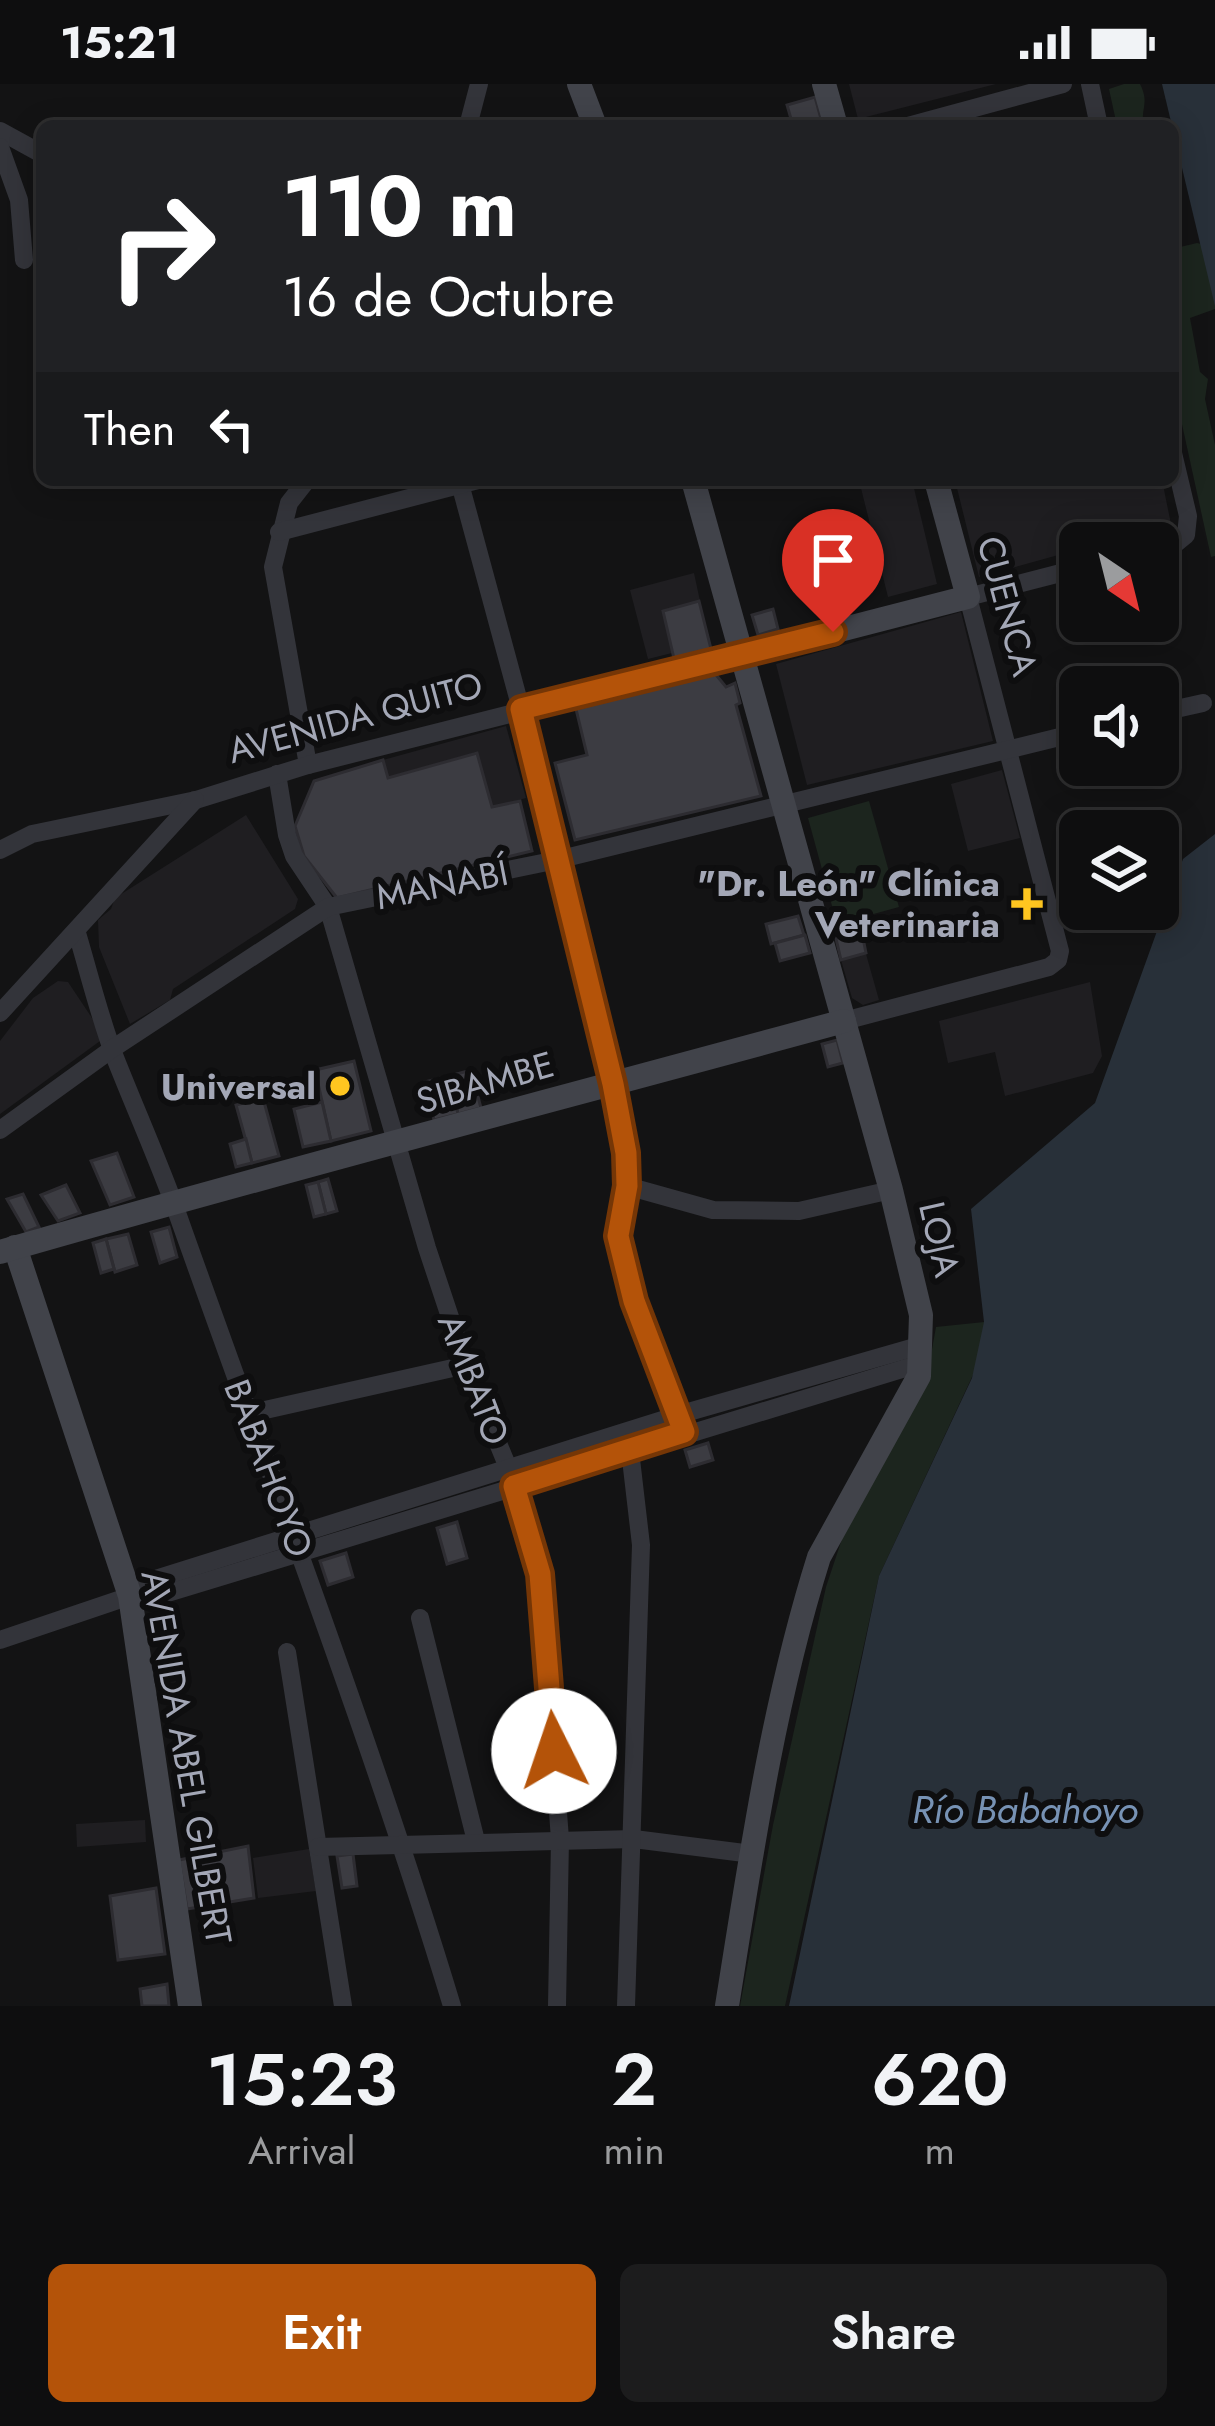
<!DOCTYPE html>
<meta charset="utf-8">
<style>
:root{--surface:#0e0e0f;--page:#1c1c1d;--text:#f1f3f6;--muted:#9b9c9e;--line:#2e2e2f;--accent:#b45309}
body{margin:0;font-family:Jost,sans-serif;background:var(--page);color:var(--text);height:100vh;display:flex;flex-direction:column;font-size:45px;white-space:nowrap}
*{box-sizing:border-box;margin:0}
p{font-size:39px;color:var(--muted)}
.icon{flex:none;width:66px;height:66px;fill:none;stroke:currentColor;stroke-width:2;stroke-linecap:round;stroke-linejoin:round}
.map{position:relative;height:1922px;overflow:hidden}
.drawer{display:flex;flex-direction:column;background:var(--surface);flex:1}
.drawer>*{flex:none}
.hud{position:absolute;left:36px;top:36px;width:1143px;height:366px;border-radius:18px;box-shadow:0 6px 30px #0003,0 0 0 3px var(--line);background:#202124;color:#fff;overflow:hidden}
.needle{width:78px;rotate:145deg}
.tools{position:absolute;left:1059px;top:438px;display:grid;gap:24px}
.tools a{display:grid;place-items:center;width:120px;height:120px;border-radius:18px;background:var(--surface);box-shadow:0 6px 30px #0003,0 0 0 3px var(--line);font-size:60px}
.pin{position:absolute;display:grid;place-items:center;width:102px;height:102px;color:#fff;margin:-123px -51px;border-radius:50% 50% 50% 0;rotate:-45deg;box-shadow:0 0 12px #0007}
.pin .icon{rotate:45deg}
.me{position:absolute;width:132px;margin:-66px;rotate:356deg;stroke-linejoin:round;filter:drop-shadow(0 0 9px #0008)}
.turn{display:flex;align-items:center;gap:42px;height:252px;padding:0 48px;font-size:54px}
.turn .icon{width:156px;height:156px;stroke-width:2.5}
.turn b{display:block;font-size:84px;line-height:102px}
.then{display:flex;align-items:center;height:114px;padding:0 48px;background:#0003;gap:24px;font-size:45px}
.eta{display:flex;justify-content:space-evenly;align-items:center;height:204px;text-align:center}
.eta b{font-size:72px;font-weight:600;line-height:84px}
.cta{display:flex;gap:24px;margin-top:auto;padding:24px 48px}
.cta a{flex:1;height:138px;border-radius:18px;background:var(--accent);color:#fff;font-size:48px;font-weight:600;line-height:138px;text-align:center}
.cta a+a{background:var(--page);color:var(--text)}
.status{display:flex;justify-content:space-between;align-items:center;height:84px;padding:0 60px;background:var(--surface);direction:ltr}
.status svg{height:33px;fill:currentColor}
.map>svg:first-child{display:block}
</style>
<div class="status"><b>15:21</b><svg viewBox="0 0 49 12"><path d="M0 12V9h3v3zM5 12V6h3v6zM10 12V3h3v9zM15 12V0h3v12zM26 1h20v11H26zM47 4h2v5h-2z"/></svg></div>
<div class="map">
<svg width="1215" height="1922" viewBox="0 0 1215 1922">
<rect width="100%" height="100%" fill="#131314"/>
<g fill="#1f1e21">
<polygon points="849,0 996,0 858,35"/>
<polygon points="859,396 912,396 937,500 888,513"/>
<polygon points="955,396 1162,396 1171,440 1102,459 1080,459 1080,465 979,493"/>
<polygon points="694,489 700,517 664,528 672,569 648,575 630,506"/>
<polygon points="961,528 993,657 807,701 776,580"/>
<polygon points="506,642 526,714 493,723 477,668 388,693 383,676"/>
<polygon points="1002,686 1020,754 968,767 951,700"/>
<polygon points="246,731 298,815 295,825 173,905 170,916 130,940 99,863 98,836 111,825 115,814"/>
<polygon points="866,870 879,916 863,921 852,914 841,876"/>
<polygon points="58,897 68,898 102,949 100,957 0,1030 0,957 33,914"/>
<polygon points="1090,898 1102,972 1093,989 1005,1012 995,968 948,979 939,937"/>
<polygon points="145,1736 146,1758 77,1763 76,1740"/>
<polygon points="309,1765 316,1807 258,1814 253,1774"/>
</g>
<g fill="#1c251e">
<path d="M1124 0H1140C1150 20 1140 24 1144 42H1117L1109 5Z"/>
<polygon points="1173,157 1176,164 1197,159 1215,163 1215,225 1190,234 1200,288 1208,295 1205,315 1215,361 1215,472 1211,473 1173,299"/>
<polygon points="869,717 899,823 837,840 808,734"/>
<polygon points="984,1238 986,1263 879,1492 785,1922 740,1922 773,1741 826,1503 843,1452 927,1293 936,1243"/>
</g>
<g fill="#283039">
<polygon points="1162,0 1215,0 1215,222"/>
<polygon points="1215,750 1215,1922 789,1922 879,1492 972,1294 984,1238 971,1125 1095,1019 1183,775"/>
</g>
<g fill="#3c3c42" stroke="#2d2c31" stroke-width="3">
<polygon points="815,13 823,42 793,42 787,21"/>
<polygon points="526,35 526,42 487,42 487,36"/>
<polygon points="699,517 712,569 675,579 663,527"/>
<polygon points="773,525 778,545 758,551 752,531"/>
<polygon points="712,586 726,603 735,599 740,619 736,621 761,712 575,756 555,679 587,671 576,625"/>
<polygon points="477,669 492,723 520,717 532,767 337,814 304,772 295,742 314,697 383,676 388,694"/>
<polygon points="798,832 804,851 771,860 766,840"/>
<polygon points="860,839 866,869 841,876 834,846"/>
<polygon points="805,851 810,869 780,877 775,859"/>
<polygon points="837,956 843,979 828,983 822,960"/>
<polygon points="354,977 371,1047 331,1057 315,986"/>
<polygon points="471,986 481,1024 458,1030 449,992"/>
<polygon points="449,992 458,1030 434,1036 424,998"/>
<polygon points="263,1014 279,1072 252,1079 236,1021"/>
<polygon points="322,1018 331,1057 303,1063 294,1025"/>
<polygon points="246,1055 252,1079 236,1083 230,1060"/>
<polygon points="117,1069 134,1113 110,1121 91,1077"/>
<polygon points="328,1095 337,1127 326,1130 318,1098"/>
<polygon points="318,1098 326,1130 314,1133 306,1101"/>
<polygon points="66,1101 80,1129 58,1137 41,1111"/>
<polygon points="23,1110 39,1143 26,1148 7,1115"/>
<polygon points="169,1143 177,1173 160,1179 151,1148"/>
<polygon points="128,1150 137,1181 115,1188 106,1155"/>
<polygon points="106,1155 114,1185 101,1189 93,1159"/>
<polygon points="708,1359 713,1376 690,1383 685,1366"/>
<polygon points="457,1438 467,1474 447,1480 437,1444"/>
<polygon points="346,1469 353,1493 328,1501 320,1477"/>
<polygon points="248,1762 254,1814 187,1825 179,1776"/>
<polygon points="353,1770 357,1802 342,1804 337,1772"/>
<polygon points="156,1804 165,1870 118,1876 110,1812"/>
<polygon points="167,1900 169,1922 142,1922 140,1905"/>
</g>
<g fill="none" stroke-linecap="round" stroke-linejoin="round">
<g stroke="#33343a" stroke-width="18">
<polyline points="1090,0 1099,42"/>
<polyline points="468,42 479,0"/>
<polyline points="908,42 1063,0"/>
<polyline points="0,47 42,70"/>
<polyline points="0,63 19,116 24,176"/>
<polyline points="307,396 289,419 273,483 308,681"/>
<polyline points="459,396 521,625 613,1000 625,1069 627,1102 618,1152 635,1217 684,1348"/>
<polyline points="279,448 478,396"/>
<polyline points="1158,464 1175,460 1186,451 1188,432 1173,369"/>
<polyline points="1158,629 1203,619"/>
<polyline points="277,690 287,751 294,772 328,823 427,1164 466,1281 509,1386 540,1490 560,1755 557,1922"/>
<polyline points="0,766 32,750 196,716 308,681 743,571"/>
<path d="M77 849C89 889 99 931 114 971 134 1022 156 1071 175 1123 269 1389 370 1652 452 1922"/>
<polyline points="0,929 195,716"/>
<polyline points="844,937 1049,883 1058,876 1060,867 968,513 1080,484"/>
<polyline points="0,1046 112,965 328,823 557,776 1080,648"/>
<polyline points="627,1102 713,1126 799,1127 891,1106"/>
<polyline points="247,1330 466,1281"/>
<polyline points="130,1512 158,1512 922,1279"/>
<polyline points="420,1534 476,1757"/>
<polyline points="0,1556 130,1512 152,1496 678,1331 922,1261"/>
<polyline points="287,1568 343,1922"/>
<polyline points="318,1763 634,1755 752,1770"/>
<polyline points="626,1922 641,1461 629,1358"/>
</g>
<g stroke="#41434a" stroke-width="24">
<polyline points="579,0 595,42"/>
<polyline points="824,0 836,42"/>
<path d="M693 396 891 1106 921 1231 919 1292 819 1473C773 1619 751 1771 727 1922"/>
<polyline points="743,571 968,513 936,396"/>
<polyline points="15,1163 130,1512 190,1922"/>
<path d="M0 1168C280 1087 562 1014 844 937"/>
</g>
</g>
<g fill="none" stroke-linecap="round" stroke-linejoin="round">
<defs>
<polyline id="route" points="554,1667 540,1490 514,1402 684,1348 634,1217 618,1152 627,1102 626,1069 613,1000 521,625 833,548"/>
</defs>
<use href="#route" stroke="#753606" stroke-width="30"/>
<use href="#route" stroke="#b45309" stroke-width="21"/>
</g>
<g fill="#ffc620" stroke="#0e0e0f" stroke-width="4.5">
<path d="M1021 802h12v12h12v12h-12v12h-12v-12h-12v-12h12z"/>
<circle cx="340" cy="1002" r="12"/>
</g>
<g text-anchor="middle" stroke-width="12" stroke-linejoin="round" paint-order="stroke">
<g font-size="36" fill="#a3a7b6" stroke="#0e0e0f">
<text transform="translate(1008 522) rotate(75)" y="13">CUENCA</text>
<text transform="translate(355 633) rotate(-15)" y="13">AVENIDA QUITO</text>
<text transform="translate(442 800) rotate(-11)" y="13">MANABÍ</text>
<text transform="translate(485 998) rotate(-16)" y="13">SIBAMBE</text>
<text transform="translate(940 1155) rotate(77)" y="13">LOJA</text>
<text transform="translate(474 1295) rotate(69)" y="13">AMBATO</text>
<text transform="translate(269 1384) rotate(69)" y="13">BABAHOYO</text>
<text transform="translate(187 1673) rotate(80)" y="13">AVENIDA ABEL GILBERT</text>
</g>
<g font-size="36" font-weight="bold" fill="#a3a7b6" stroke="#0e0e0f" text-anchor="end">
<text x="1000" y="812">"Dr. León" Clínica<tspan x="1000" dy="41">Veterinaria</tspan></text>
<text x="316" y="1015">Universal</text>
</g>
<g font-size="39" font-style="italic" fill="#7792b4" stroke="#0e0e0f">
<text x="1025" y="1739">Río Babahoyo</text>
</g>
</g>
</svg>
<div class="tools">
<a><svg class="needle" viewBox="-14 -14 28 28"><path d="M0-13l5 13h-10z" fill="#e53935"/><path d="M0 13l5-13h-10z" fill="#9b9c9e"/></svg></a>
<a><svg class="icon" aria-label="sound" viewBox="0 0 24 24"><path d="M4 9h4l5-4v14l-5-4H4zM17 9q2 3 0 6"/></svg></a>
<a><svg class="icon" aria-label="layers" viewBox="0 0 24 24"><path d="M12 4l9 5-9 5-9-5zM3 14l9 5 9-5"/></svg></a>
</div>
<div class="pin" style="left:833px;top:548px;background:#d93025"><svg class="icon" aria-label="arrive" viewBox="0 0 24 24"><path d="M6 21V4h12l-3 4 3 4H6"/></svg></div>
<svg class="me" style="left:554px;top:1667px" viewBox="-20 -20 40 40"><circle r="19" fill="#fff"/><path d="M0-13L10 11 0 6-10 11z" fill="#b45309"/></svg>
<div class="hud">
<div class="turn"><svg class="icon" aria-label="right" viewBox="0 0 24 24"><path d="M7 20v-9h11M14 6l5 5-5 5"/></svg><div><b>110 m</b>16 de Octubre</div></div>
<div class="then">Then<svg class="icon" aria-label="left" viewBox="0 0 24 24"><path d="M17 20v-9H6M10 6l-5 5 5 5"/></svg></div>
</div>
</div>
<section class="drawer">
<div class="eta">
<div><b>15:23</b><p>Arrival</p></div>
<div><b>2</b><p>min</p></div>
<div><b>620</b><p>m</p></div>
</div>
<div class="cta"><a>Exit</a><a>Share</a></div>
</section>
